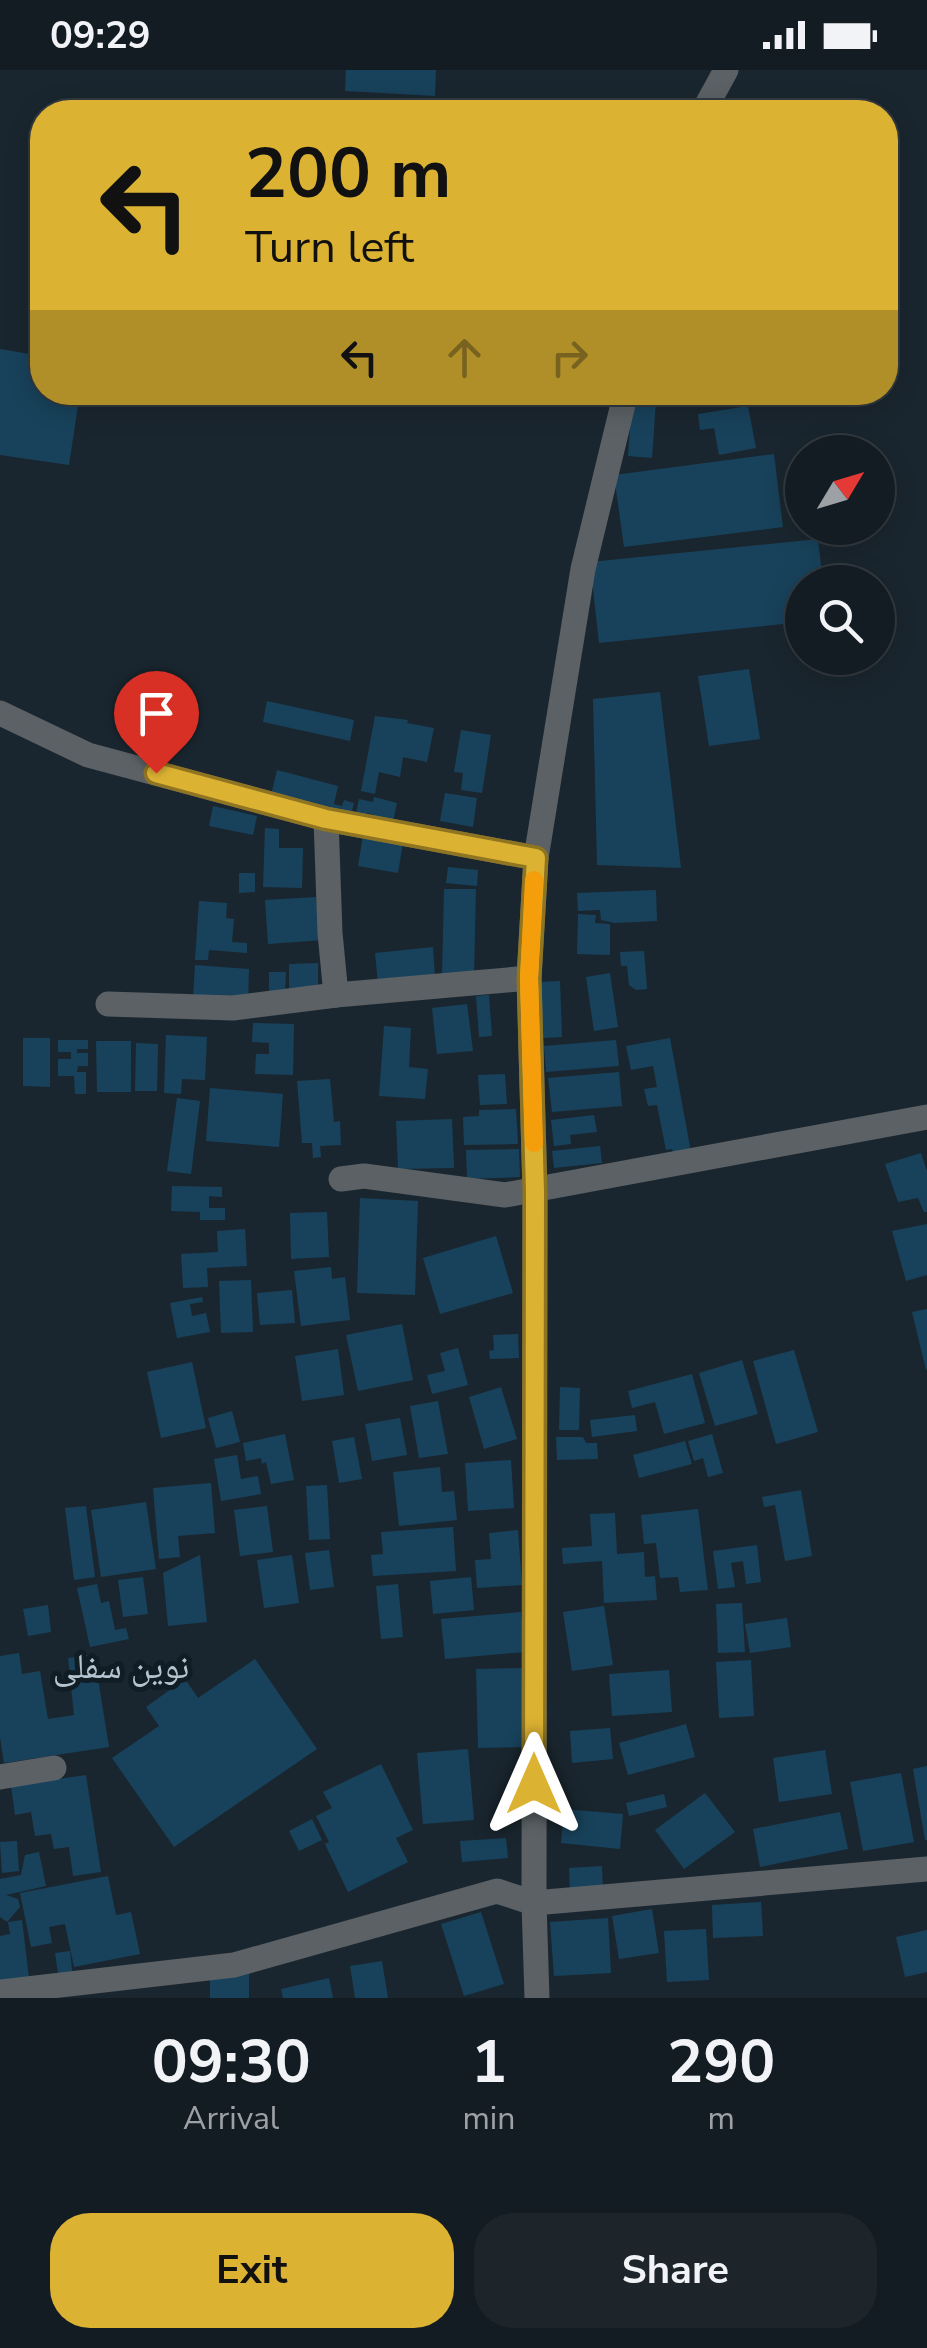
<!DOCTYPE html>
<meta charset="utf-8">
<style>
:root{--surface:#141c23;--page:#1d252b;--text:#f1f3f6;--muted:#9da1a6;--line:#333a41;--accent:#dcb233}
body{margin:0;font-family:"Nunito Sans","Noto Naskh Arabic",sans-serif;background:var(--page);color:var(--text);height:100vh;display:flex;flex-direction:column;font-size:38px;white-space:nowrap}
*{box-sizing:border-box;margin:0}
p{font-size:32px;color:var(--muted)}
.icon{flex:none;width:55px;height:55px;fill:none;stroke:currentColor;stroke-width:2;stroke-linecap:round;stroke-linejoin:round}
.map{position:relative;height:1928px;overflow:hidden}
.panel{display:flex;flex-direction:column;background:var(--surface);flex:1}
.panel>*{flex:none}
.top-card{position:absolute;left:30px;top:30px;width:868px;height:305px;border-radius:40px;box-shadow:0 5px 25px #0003,0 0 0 2px var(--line);background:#dcb233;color:#111;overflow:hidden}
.needle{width:65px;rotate:52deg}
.fabs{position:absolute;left:785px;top:365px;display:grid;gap:20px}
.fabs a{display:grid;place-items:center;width:110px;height:110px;border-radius:50%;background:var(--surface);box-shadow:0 5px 25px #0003,0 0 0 2px var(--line);font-size:50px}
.pin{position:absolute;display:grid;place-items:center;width:85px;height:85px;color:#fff;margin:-102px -42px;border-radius:50% 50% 50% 0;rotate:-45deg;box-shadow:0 0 10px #0007}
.pin .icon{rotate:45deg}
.me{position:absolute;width:110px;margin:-55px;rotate:0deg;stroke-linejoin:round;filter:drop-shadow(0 0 8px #0008)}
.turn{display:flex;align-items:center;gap:35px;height:210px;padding:0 50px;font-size:45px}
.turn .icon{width:130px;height:130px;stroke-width:2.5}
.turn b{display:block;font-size:70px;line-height:85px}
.lanes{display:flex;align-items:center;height:95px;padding:0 50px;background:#0003;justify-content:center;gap:50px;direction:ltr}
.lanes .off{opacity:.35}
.eta{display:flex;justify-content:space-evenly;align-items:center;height:170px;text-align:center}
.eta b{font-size:60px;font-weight:700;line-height:70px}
.button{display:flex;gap:20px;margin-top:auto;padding:20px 50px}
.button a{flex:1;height:115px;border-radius:40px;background:var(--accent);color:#111;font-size:40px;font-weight:700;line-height:115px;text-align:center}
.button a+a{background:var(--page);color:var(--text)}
.status{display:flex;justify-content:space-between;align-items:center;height:70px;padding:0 50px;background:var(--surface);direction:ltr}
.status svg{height:28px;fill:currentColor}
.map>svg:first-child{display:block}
</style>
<div class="status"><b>09:29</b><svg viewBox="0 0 49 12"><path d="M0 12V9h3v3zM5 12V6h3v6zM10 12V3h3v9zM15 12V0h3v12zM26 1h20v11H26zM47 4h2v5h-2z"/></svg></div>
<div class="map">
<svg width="927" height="1928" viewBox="0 0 927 1928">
<rect width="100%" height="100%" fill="#1a262f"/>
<g fill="#18425b">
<polygon points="346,0 436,0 435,26 345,21"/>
<polygon points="0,279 42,286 42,322 80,322 69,395 0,385"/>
<polygon points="632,330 656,331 652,388 628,386"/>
<polygon points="748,336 756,378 719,385 714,358 700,360 698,344"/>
<polygon points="774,384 783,457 624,477 614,405"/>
<polygon points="818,469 823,512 802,512 802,552 599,573 590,492"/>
<polygon points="749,599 760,669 709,676 698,606"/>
<polygon points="660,622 681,798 597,795 593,629"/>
<polygon points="267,631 354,650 350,671 263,652"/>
<polygon points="375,646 408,650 407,653 434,658 427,692 403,687 400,707 379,702 375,724 361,721"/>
<polygon points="461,660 491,665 482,723 461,720 463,703 454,702"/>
<polygon points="277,700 338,716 334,734 342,736 344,730 354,733 351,745 271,725"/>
<polygon points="445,723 477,728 473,757 440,751"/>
<polygon points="374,727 397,733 393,752 368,743 366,750 355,747 359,729 373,732"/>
<polygon points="213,736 257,746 253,765 209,756"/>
<polygon points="265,758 279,759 279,778 303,778 302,818 263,817"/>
<polygon points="363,766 403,773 398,803 358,796"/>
<polygon points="448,797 478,800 477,816 446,813"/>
<polygon points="239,803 255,803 255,822 239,823"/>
<polygon points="444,819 476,819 474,906 442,905"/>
<polygon points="656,820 657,851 615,853 601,850 600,840 578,841 577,823"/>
<polygon points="316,827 317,837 321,838 324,870 268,874 265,830"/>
<polygon points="199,831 227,833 226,848 234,849 232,872 247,873 247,883 209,880 208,890 195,890"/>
<polygon points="578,844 596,845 595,853 610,854 610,885 577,884"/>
<polygon points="433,877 435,908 378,914 375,883"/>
<polygon points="644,881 647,919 636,920 629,915 627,896 621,896 620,882"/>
<polygon points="318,893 318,924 289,924 289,894"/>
<polygon points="195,895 249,899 248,933 193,929"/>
<polygon points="269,902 286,902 285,923 269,923"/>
<polygon points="610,903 618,957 594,961 586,907"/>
<polygon points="560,911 562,967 543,968 541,912"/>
<polygon points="489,925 492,966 479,967 476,926"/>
<polygon points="467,934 473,981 437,984 432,938"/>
<polygon points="253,953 294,954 293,1005 255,1004 256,984 269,984 269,973 252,972"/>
<polygon points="384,956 411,958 409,997 428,999 425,1029 379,1026"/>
<polygon points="166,965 207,967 205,1010 182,1009 181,1024 164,1023"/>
<polygon points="23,968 50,968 50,1017 23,1016"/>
<polygon points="670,968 691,1082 673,1085 672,1079 666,1080 657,1035 648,1036 644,1019 657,1017 653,996 631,1000 626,976"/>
<polygon points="58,970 88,970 88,979 77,979 77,983 88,983 88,996 78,996 77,1002 86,1002 86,1024 75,1024 74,1006 58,1006 58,989 71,989 71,982 58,982"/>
<polygon points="616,970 619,996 546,1002 544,976"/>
<polygon points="96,971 131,971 131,1022 97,1022"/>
<polygon points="136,973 158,974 157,1021 135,1021"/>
<polygon points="619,1002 622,1036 552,1042 548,1008"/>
<polygon points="505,1004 507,1034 480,1035 478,1005"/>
<polygon points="330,1009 334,1052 340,1051 341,1075 320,1076 321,1087 313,1088 312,1073 302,1073 297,1011"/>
<polygon points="210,1018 283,1024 279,1077 206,1071"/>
<polygon points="177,1028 200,1031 191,1104 167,1101"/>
<polygon points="516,1039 518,1074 464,1075 463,1047 479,1046 479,1040"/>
<polygon points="594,1045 597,1062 570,1065 571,1074 554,1076 551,1050"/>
<polygon points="452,1049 454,1098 398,1099 396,1051"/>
<polygon points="600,1076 602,1093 554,1098 552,1081"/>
<polygon points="519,1079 520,1107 467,1109 466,1080"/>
<polygon points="921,1083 927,1101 927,1142 924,1142 918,1128 898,1132 885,1094"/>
<polygon points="172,1116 222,1117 222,1127 209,1126 209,1138 225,1138 225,1150 200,1150 200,1142 171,1141"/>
<polygon points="360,1128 418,1131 415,1225 357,1223"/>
<polygon points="327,1142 329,1187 291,1189 290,1143"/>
<polygon points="927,1154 927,1205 906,1211 892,1161"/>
<polygon points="245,1159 247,1196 207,1198 208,1217 183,1218 181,1184 218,1182 217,1161"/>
<polygon points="496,1166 513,1223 440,1244 423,1188"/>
<polygon points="331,1197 332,1209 345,1207 350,1250 301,1256 294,1201"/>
<polygon points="251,1210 253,1262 221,1263 219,1211"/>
<polygon points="292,1220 295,1253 260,1255 257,1223"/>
<polygon points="202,1227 203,1232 190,1234 192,1246 206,1243 210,1262 177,1268 170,1233"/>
<polygon points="927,1239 927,1299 926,1300 912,1242"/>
<polygon points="402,1254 413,1310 358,1321 346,1265"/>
<polygon points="518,1264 519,1288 490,1289 489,1281 494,1280 493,1265"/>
<polygon points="458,1278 468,1315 432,1324 427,1305 445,1301 440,1283"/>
<polygon points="338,1279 344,1325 302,1331 295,1286"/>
<polygon points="794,1280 818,1362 776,1374 753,1291"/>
<polygon points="742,1290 758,1344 715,1356 699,1303"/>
<polygon points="192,1292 206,1358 161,1368 147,1302"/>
<polygon points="692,1304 705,1353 664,1364 655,1332 632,1338 628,1321"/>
<polygon points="501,1317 517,1369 484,1379 469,1327"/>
<polygon points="560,1317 580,1318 579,1360 559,1360"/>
<polygon points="438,1331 448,1384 419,1388 410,1336"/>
<polygon points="232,1341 240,1372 216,1378 208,1348"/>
<polygon points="635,1345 637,1361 592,1367 590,1350"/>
<polygon points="400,1348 407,1385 372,1391 365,1354"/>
<polygon points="285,1364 294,1410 271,1414 266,1392 262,1394 261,1388 246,1391 243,1373"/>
<polygon points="712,1364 723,1403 708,1407 703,1388 694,1391 688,1371"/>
<polygon points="354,1367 362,1409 339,1413 332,1371"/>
<polygon points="556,1367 583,1367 586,1373 597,1373 598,1389 557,1390"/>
<polygon points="685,1371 692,1394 639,1408 633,1385"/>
<polygon points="237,1385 241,1409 258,1406 261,1424 221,1431 214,1389"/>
<polygon points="511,1390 514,1438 468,1441 465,1393"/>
<polygon points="440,1397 442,1422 454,1421 457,1450 399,1456 393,1402"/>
<polygon points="211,1413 215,1463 178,1466 180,1487 159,1489 153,1418"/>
<polygon points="327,1415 330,1469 309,1470 306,1416"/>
<polygon points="801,1420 812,1486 785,1491 775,1435 764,1437 762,1427"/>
<polygon points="146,1432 156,1499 101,1507 91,1440"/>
<polygon points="86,1436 95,1507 74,1510 65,1438"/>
<polygon points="267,1436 273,1482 240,1486 234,1440"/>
<polygon points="698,1439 708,1520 680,1522 678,1507 660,1508 656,1473 644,1474 641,1445"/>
<polygon points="615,1443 617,1484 644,1482 645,1507 655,1506 657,1530 604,1533 602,1491 563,1494 562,1478 592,1476 590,1444"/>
<polygon points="453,1457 456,1501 373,1506 371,1485 383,1484 381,1462"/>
<polygon points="518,1460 522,1515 477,1518 475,1490 491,1489 489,1463"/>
<polygon points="757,1475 761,1512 746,1514 743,1491 731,1493 735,1517 718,1519 713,1481"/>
<polygon points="329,1480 334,1517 310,1520 305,1483"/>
<polygon points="200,1485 207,1552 168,1556 163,1503"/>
<polygon points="292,1485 299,1533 264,1538 257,1490"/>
<polygon points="143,1507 148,1544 123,1547 118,1510"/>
<polygon points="471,1507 474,1540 433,1544 430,1511"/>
<polygon points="97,1514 101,1533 109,1531 115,1560 126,1558 129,1569 90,1577 77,1518"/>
<polygon points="398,1514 403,1567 381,1569 376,1516"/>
<polygon points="742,1533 745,1582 718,1583 716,1534"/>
<polygon points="48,1535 51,1562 28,1566 23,1539"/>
<polygon points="604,1536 613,1595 572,1601 563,1542"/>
<polygon points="521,1542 525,1582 445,1589 441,1549"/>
<polygon points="787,1548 791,1577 750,1583 745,1554"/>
<polygon points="19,1583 22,1604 40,1601 48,1649 74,1645 68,1588 94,1584 109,1677 4,1693 0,1667 0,1586"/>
<polygon points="255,1589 317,1679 174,1777 112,1688 159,1656 146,1637 185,1609 198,1628"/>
<polygon points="751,1590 754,1646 719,1648 716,1592"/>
<polygon points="527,1598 529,1677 478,1678 476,1599"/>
<polygon points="669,1600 672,1642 612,1646 609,1604"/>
<polygon points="686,1654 695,1687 628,1705 619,1673"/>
<polygon points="610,1658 613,1689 572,1693 570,1661"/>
<polygon points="468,1679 474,1750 423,1754 417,1683"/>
<polygon points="825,1680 832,1724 779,1732 773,1688"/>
<polygon points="381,1694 413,1760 396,1768 408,1792 348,1822 325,1774 329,1772 316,1746 332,1738 323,1722"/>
<polygon points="927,1696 927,1770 925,1770 913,1699"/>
<polygon points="901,1703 914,1772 863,1781 850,1712"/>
<polygon points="86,1705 101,1802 73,1806 69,1777 54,1779 51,1764 35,1766 31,1742 15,1745 11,1716"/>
<polygon points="705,1723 735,1762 684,1799 655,1760"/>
<polygon points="664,1724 667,1737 629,1746 626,1733"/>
<polygon points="564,1739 623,1744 620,1779 561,1773"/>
<polygon points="840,1742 848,1779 760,1797 753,1759"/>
<polygon points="312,1749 322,1770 299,1781 289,1761"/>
<polygon points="506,1768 508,1788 462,1792 460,1771"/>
<polygon points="17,1771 19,1801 2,1803 0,1772"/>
<polygon points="39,1782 46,1816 6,1825 18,1829 20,1837 7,1852 0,1847 0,1809 21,1805 25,1785"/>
<polygon points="602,1796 603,1822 570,1823 569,1798"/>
<polygon points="108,1806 116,1845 131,1842 140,1884 74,1897 65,1854 49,1857 52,1873 31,1877 20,1823"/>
<polygon points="761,1832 763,1866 713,1868 712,1835"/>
<polygon points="652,1839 659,1883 619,1889 612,1846"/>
<polygon points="481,1842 504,1914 464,1926 441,1854"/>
<polygon points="608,1848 611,1903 554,1906 550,1852"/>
<polygon points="22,1850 29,1908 0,1912 0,1866 10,1864 8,1852"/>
<polygon points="706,1859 709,1910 667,1912 664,1861"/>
<polygon points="927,1860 927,1902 905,1907 896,1867"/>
<polygon points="70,1881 73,1909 59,1910 55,1883"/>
<polygon points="382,1891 388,1928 355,1928 350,1896"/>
<polygon points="210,1902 249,1903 249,1928 210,1928"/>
<polygon points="329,1908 333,1928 283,1928 281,1919"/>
</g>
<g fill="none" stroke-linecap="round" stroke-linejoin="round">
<g stroke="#5b6165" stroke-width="25">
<polyline points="0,643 88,685 326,749 536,788"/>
<polyline points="326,749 330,863 336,925"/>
<polyline points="108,934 233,938 336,925 529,908"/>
<polyline points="341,1109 364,1106 505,1125 927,1047"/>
<polyline points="0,1707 54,1698"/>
<polyline points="0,1922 234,1895 497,1821 534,1833 927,1799"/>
</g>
<g stroke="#5b6165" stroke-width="25">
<polyline points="703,42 726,0"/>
<polyline points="537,1928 534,1833 535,1122 529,908 536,788 583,499 626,322"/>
</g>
</g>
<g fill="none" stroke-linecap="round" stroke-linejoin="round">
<defs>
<polyline id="route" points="156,703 326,749 536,788 529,908 535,1122 534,1714"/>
</defs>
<use href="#route" stroke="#8f7421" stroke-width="25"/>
<use href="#route" stroke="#dcb233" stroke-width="18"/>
<polyline stroke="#f59e0b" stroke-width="18" points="534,1073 529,908 534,810"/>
</g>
<g text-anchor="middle" stroke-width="10" stroke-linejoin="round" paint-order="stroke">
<g font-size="35" fill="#b5c5d0" stroke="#111d25">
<text x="121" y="1608">نوین سفلى</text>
</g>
</g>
</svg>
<div class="fabs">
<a><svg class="needle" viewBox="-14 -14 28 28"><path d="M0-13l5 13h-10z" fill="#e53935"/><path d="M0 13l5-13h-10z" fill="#9da1a6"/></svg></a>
<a><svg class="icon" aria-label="search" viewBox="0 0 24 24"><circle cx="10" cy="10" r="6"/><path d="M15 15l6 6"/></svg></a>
</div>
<div class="pin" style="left:156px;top:703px;background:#d93025"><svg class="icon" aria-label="arrive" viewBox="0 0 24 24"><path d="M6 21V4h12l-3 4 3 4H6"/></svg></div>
<svg class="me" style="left:534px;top:1714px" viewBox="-20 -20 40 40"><path d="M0-17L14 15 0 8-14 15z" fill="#dcb233" stroke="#fff" stroke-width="4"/></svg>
<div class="top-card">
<div class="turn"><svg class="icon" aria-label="left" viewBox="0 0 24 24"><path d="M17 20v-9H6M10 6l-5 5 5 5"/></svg><div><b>200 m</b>Turn left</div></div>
<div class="lanes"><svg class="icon" aria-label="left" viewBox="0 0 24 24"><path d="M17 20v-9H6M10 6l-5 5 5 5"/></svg><svg class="icon off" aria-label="ahead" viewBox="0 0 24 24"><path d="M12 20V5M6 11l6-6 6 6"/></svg><svg class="icon off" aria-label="right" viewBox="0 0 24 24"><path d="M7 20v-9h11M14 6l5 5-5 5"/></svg></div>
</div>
</div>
<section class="panel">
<div class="eta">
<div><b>09:30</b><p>Arrival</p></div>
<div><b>1</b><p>min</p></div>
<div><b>290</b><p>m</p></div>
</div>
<div class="button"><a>Exit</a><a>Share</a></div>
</section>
